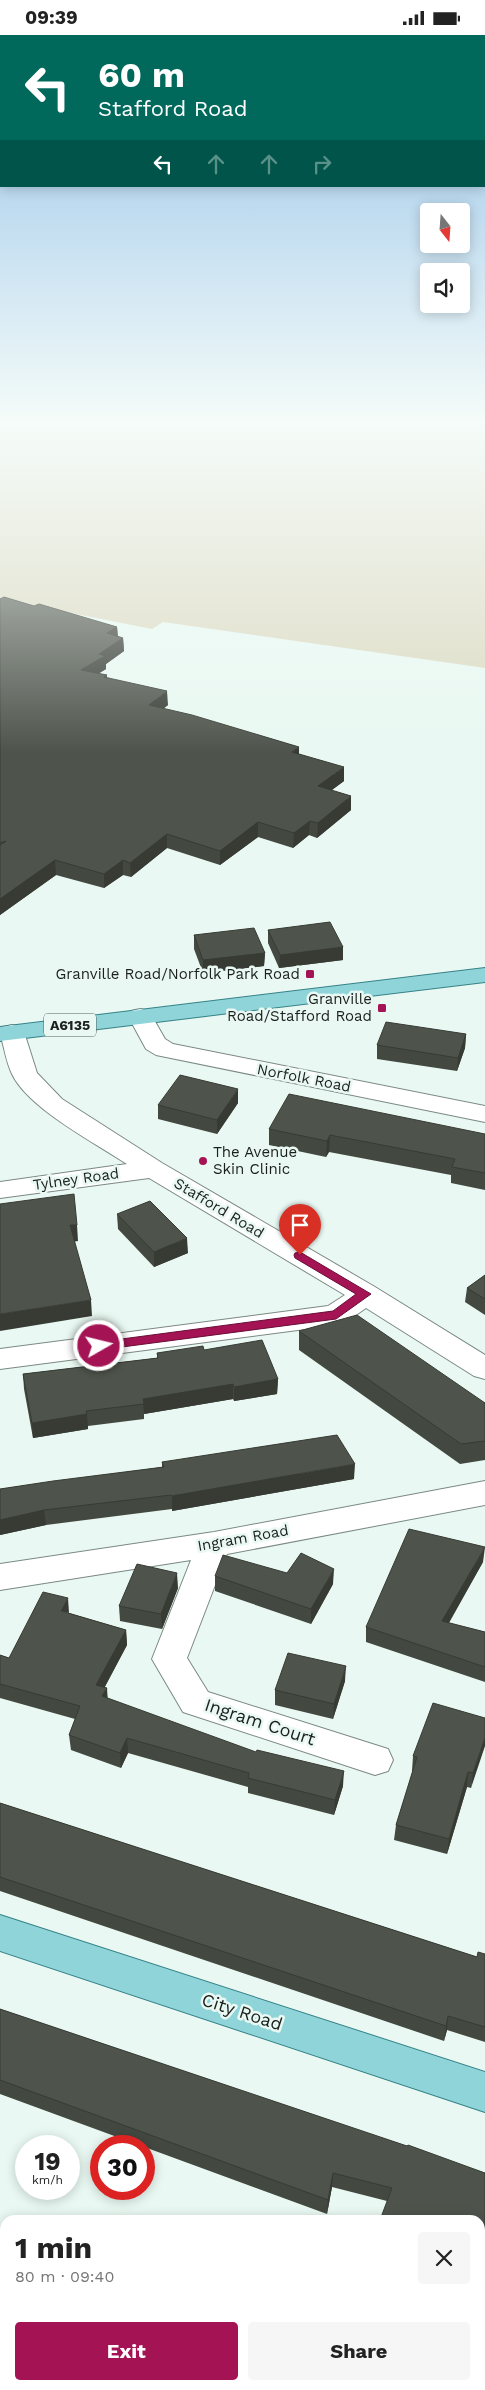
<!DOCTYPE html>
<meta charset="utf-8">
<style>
:root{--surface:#fff;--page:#f6f6f6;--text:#222;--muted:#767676;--accent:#a41354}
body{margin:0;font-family:"Work Sans",sans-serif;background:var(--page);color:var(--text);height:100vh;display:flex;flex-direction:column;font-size:19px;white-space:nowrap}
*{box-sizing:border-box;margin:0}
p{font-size:16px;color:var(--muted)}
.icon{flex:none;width:28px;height:28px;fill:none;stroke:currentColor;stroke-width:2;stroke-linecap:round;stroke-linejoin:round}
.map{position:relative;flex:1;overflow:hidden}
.sheet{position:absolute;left:0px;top:2180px;width:485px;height:175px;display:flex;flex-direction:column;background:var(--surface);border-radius:15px 15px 0 0;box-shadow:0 2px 12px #0003}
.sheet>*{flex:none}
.top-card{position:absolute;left:0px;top:0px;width:485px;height:152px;box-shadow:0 2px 12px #0003;background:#00695c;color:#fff;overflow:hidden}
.needle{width:32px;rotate:163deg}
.controls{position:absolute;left:420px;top:168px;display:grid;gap:10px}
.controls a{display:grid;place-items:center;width:50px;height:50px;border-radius:5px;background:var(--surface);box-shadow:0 2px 12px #0003;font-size:25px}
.speed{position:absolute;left:15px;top:2100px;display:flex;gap:10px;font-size:25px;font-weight:700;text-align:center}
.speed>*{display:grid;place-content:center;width:65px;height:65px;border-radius:50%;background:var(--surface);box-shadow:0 2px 12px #0003;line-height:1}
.speed small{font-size:12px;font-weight:400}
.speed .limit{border:8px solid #d22;background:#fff;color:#111}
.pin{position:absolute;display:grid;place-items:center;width:42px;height:42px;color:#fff;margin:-51px -21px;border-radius:50% 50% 50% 0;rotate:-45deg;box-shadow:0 0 5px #0007}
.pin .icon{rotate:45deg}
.me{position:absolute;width:55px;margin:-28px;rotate:82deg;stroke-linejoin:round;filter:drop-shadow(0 0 4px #0008)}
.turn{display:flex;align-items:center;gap:18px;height:105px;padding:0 15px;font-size:22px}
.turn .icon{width:65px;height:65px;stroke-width:2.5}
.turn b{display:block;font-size:35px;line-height:42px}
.lanes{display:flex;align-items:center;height:48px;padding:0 15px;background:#0003;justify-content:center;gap:25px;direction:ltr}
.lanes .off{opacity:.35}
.round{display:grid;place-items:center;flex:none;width:52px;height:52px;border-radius:5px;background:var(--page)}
.summary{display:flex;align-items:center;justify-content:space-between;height:85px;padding:0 15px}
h1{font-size:30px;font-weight:700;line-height:38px}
.cta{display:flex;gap:10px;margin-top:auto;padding:10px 15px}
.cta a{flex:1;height:58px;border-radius:5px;background:var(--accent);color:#fff;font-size:20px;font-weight:700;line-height:58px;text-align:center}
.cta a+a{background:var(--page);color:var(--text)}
.status{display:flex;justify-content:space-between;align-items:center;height:35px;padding:0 25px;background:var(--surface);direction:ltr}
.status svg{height:14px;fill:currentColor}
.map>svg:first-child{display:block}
</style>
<div class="status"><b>09:39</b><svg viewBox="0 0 49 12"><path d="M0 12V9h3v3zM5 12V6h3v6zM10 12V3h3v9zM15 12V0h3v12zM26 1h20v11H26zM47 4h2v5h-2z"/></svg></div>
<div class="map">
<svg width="485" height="2355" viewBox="0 0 485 2355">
<rect width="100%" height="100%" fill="#e9f8f2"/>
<g fill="#dcd9c1">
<polygon points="0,389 485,389 485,633 163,587 152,594 0,564"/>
<polygon points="0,2220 5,2222 5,2350 342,2350 343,2355 0,2355"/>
</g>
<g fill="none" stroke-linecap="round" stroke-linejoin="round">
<defs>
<g id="minor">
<polygon points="140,974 149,976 165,1004 173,1009 485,1071 485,1087 156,1020 146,1014 128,981 131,976"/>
<path d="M12 990 21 992 24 997 37 1038 62 1064 162 1128 375 1252 485 1320V1344L474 1341 366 1273 346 1287 336 1290 0 1334V1314L328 1271 345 1260 149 1143 0 1163V1147L127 1129C95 1108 28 1073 12 1039 6 1027 4 1011 0 998L3 992Z"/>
<polygon points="485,1446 485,1470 227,1519 187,1623 208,1657 388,1714 393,1725 388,1736 375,1740 183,1677 152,1624 191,1525 0,1555 0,1529 214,1497"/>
<polygon points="485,2276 485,2324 480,2326 480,2278"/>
<polygon points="398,2350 445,2350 443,2355 396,2355"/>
</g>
<g id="major">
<polygon points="485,933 485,947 0,1006 0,992"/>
<polygon points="0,1880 485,2037 485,2077 0,1916"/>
</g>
</defs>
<use href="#minor" stroke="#7b8983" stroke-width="2"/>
<use href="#major" stroke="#368287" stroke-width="2"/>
<use href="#minor" fill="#fff" fill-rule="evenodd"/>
<use href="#major" fill="#8fd4d9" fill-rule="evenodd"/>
</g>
<g fill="#434840">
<polygon points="0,564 34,571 117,592 118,602 123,603 124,616 106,629 106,634 98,639 107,640 107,643 168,670 163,674 299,719 344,746 332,755 351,775 317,803 309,800 293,813 258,802 220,830 167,813 131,842 123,840 104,853 56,840 0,880"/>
<polygon points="268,895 343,912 343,925 279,933 268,908"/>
<polygon points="194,900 265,918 264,931 203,938 194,914"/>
<polygon points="466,999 465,1013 457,1036 377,1024 377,1010"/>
<polygon points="238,1068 217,1099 158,1084 158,1070"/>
<polygon points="269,1094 485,1099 485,1155 451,1148 451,1140 329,1117 326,1122 269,1110"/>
<polygon points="117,1179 188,1218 154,1232 118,1194"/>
<polygon points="485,1240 485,1280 465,1267 467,1253"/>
<polygon points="299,1296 485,1368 485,1425 460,1429 299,1315"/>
<polygon points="204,1315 278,1344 277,1359 234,1366 233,1364 144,1379 144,1384 88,1391 88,1394 33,1403 24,1354 23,1339 157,1323 157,1318"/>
<polygon points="162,1427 354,1444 172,1476 172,1474 46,1490 0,1500 0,1454 162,1432"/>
<polygon points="483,1527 449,1588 485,1597 485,1647 366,1607 366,1592"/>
<polygon points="215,1541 333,1549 311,1589 215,1556"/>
<polygon points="178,1553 162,1594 120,1586 119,1571"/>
<polygon points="69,1578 126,1595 127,1610 104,1653 107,1653 107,1663 343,1751 334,1780 248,1758 248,1752 128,1718 121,1733 71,1715 69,1700 75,1684 0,1663 0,1620 9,1623"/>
<polygon points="345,1646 333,1684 275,1670 275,1655"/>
<polygon points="485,1683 471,1753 467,1752 447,1819 394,1805 396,1790 413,1736 412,1736 413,1721"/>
<polygon points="0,1768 477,1922 485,1919 485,2007 447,1995 444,2006 0,1856"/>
<polygon points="0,1974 485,2138 485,2240 480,2244 480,2185 387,2166 332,2152 327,2179 0,2059"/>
</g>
<g fill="#373b34">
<polygon points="117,592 118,605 107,598"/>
<polygon points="123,603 124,616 106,629 106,634 82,648 81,635 99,619"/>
<polygon points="167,656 168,670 149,684 149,670"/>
<polygon points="299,712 299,725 292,717"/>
<polygon points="344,732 344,746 318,765 318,751"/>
<polygon points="351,761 351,775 317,803 318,788"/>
<polygon points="310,786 309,800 293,813 294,798"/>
<polygon points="258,787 258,802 220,830 220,816"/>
<polygon points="167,799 167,813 131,842 130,828"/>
<polygon points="55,825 56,840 0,880 0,864"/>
<polygon points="123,825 123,840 104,853 104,839"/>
<polygon points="343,912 343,925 279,933 280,920"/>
<polygon points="265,918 264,931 203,938 203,925"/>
<polygon points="466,999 465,1013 457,1036 458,1023"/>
<polygon points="238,1054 238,1068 217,1099 217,1085"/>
<polygon points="330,1100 329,1117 326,1122 327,1106"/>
<polygon points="70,1190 77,1190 78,1206 72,1207"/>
<polygon points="187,1203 188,1218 154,1232 154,1217"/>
<polygon points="91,1265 92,1281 0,1296 0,1279"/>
<polygon points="278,1344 277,1359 234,1366 234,1352"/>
<polygon points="233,1349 233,1364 144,1379 143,1364"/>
<polygon points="87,1379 88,1394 33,1403 32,1388"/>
<polygon points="355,1429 354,1444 172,1476 172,1461"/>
<polygon points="44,1475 46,1490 0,1500 0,1485"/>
<polygon points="485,1512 483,1527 441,1601 442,1586"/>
<polygon points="334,1534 333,1549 311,1589 311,1574"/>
<polygon points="177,1538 178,1553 162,1594 161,1579"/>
<polygon points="68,1563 69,1578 61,1576"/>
<polygon points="126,1595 127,1610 98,1665 96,1650"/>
<polygon points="346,1631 345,1646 333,1684 334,1669"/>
<polygon points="107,1653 108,1668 102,1661"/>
<polygon points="485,1702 485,1711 471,1753 473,1738"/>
<polygon points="127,1703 128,1718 121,1733 120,1718"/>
<polygon points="344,1736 343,1751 334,1780 335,1765"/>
<polygon points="468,1737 467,1752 447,1819 449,1804"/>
<polygon points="448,1981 447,1995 444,2006 446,1991"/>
<polygon points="333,2138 332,2152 327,2179 328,2165"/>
<polygon points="485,2228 485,2240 480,2244 482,2230"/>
</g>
<g fill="#4e544b" stroke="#373b34">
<polygon points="4,562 34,571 39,569 117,592 107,598 123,603 99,619 105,621 81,635 107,640 104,642 167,656 149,670 192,680 299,712 292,717 344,732 318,751 351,761 318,788 310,786 294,798 258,787 220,816 167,799 130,828 123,825 104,839 55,825 0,864 0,810 6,806 0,808 0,564"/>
<polygon points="330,887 343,912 280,920 268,895"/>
<polygon points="254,893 265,918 203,925 194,900"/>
<polygon points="386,987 466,999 458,1023 377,1010"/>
<polygon points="180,1040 238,1054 217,1085 158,1070"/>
<polygon points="289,1059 485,1099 485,1138 452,1132 455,1124 330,1100 327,1106 269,1094"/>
<polygon points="74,1159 77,1190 70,1190 91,1265 0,1279 0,1169"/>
<polygon points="150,1166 187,1203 154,1217 117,1179"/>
<polygon points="485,1240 485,1264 467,1253"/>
<polygon points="357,1280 485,1368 485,1406 461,1409 299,1296"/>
<polygon points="262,1305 278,1344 234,1352 233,1349 143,1364 144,1369 86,1376 87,1379 32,1388 23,1339 158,1323 157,1318 203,1311 204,1315"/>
<polygon points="337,1400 355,1429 172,1461 171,1460 44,1475 0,1485 0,1454 53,1446 164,1432 162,1427"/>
<polygon points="409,1494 485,1512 442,1586 485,1597 485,1632 366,1592"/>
<polygon points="301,1518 334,1534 311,1574 215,1541 223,1520 287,1538"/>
<polygon points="137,1529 177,1538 161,1579 119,1571"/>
<polygon points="43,1557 68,1563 61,1576 126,1595 96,1650 107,1653 102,1661 256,1717 257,1715 344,1736 335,1765 248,1743 249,1738 127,1703 120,1718 69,1700 80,1671 0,1649 0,1620 9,1623"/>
<polygon points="288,1618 346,1631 334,1669 275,1655"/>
<polygon points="433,1668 485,1683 485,1702 473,1738 468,1737 449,1804 396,1790 417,1722 413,1721"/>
<polygon points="0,1768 477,1922 478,1917 485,1919 485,1992 448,1981 446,1991 0,1842"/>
<polygon points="0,1974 407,2111 408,2110 485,2138 485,2228 482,2230 480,2229 480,2185 380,2185 392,2153 333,2138 328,2165 0,2045"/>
</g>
<linearGradient id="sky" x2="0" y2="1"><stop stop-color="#94c1e8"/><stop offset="0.54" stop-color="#f5fcf9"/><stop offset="1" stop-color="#f5fcf9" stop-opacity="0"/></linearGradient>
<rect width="485" height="718" fill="url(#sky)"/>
<polygon fill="#a41354" stroke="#6b0c37" points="300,1217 371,1259 336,1284 99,1315 93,1311 99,1307 333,1276 356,1259 295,1223 294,1220 295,1218"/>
<g fill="#a41354" stroke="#e9f8f2" stroke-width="2">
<rect x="305" y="934" width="10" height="10" rx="2.5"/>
<rect x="377" y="968" width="10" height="10" rx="2.5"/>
<circle cx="203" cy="1126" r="5"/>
</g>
<g text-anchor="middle" stroke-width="5" stroke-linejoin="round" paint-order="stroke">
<rect fill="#e9f8f2" stroke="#59615e" stroke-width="1" x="44" y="978.5" width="52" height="23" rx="4"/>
<g font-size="14" font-weight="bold" fill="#1b201e">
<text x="70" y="995">A6135</text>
</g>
<g font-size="15" fill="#1b201e" stroke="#e9f8f2" text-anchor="end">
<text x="300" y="944">Granville Road/Norfolk Park Road</text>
<text x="372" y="969">Granville<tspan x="372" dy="17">Road/Stafford Road</tspan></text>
<text x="213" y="1122" text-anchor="start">The Avenue<tspan x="213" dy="17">Skin Clinic</tspan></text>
</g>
<g font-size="15" fill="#1b201e" stroke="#e9f8f2">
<text transform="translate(304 1043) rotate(11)" y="5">Norfolk Road</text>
<text transform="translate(76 1144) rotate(-8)" y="5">Tylney Road</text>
<text transform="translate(219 1173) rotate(31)" y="5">Stafford Road</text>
<text transform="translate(243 1503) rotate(-10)" y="5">Ingram Road</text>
</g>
<g font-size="18" fill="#1b201e" stroke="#e9f8f2">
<text transform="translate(260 1687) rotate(18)" y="6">Ingram Court</text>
<text transform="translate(242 1977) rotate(18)" y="6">City Road</text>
</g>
</g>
</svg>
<div class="controls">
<a><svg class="needle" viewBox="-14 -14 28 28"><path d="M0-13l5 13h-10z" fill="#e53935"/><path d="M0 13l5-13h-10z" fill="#767676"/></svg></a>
<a><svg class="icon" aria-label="sound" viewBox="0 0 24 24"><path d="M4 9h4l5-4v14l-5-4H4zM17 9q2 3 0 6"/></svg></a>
</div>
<div class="speed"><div>19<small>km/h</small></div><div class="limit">30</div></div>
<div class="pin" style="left:300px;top:1220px;background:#d93025"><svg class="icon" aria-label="arrive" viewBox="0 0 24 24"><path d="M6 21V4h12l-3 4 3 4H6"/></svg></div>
<svg class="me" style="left:99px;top:1311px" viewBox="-20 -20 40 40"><circle r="17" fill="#a41354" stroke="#fff" stroke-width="3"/><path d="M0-11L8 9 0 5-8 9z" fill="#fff"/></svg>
<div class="top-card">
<div class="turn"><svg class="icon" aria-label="left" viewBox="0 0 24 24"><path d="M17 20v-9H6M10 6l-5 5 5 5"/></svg><div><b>60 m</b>Stafford Road</div></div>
<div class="lanes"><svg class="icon" aria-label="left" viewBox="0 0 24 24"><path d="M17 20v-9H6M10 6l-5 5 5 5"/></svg><svg class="icon off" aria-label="ahead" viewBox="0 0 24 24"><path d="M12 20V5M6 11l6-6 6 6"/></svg><svg class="icon off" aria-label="ahead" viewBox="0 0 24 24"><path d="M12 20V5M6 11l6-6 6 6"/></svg><svg class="icon off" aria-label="right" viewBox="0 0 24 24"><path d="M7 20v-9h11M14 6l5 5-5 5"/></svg></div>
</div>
<section class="sheet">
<div class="summary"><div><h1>1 min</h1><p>80 m · 09:40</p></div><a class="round"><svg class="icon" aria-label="close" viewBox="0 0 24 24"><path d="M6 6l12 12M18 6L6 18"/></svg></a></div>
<div class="cta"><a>Exit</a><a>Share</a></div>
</section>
</div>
